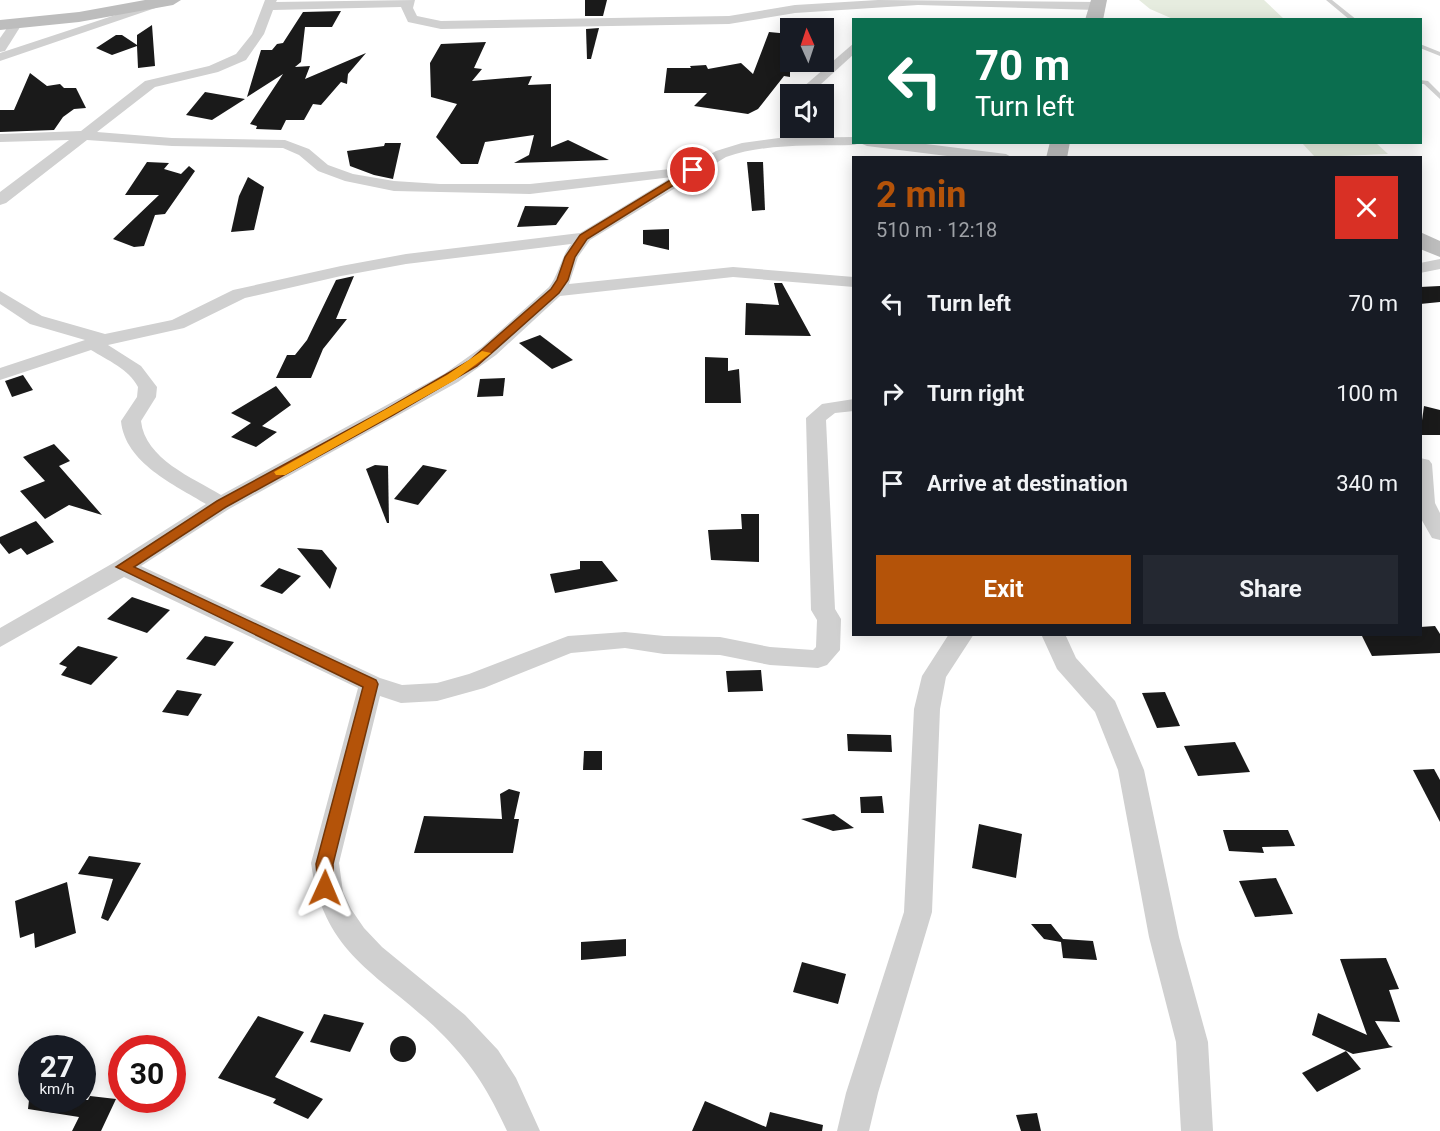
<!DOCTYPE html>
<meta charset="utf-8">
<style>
:root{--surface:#171b24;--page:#242831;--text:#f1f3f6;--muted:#9ea1a6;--accent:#b45309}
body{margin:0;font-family:Roboto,sans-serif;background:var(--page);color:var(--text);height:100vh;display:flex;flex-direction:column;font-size:22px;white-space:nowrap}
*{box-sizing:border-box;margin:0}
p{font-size:20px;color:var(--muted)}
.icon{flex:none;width:33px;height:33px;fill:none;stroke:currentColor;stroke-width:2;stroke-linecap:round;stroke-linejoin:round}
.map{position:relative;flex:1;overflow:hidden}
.drawer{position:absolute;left:852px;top:156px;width:570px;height:480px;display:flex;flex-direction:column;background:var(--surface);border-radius:0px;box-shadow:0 3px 15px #0003}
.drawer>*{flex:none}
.guide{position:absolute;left:852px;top:18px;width:570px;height:126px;border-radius:0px;box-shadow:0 3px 15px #0003;background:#0b6e4f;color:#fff;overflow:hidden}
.needle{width:39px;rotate:357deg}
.tools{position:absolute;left:780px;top:18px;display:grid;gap:12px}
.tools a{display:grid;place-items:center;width:54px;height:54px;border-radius:0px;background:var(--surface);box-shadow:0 3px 15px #0003;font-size:30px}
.speed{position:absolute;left:18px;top:1035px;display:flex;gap:12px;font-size:30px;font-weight:700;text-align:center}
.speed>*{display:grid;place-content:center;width:78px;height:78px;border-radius:50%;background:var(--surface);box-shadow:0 3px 15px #0003;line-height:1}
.speed small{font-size:15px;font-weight:400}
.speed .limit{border:9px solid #d22;background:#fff;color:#111}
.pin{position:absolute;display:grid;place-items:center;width:51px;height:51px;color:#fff;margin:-26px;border:3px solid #fff;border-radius:50%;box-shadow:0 2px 6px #0007}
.me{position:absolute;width:66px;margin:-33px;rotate:1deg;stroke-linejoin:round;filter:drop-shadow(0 0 4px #0008)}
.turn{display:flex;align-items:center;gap:21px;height:126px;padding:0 24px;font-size:27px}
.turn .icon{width:78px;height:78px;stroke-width:2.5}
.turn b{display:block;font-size:42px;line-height:51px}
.round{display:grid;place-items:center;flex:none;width:63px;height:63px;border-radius:0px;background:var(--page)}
.overview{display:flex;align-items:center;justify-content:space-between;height:102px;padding:0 24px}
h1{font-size:36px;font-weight:700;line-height:45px;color:var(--accent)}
.action{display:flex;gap:12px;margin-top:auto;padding:12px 24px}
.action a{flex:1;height:69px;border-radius:0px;background:var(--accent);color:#fff;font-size:24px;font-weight:700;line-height:69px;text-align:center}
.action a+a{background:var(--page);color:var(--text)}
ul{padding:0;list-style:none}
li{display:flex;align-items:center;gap:18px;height:90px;padding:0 24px}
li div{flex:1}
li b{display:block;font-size:22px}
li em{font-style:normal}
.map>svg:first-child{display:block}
</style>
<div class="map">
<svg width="1440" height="1131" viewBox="0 0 1440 1131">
<rect width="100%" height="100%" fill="#fff"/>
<g fill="#e6ecdf">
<polygon points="1139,0 1264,0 1284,19 1173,19 1150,9"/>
<polygon points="1302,143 1376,143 1388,154 1315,157"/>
</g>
<g fill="#1a1a1a">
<polygon points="585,0 607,0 603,16 585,16"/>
<polygon points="341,11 332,27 305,27 301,62 295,67 310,66 305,79 366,53 348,74 347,84 341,82 321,105 313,104 304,120 286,120 281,130 256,129 257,126 250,124 283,74 247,97 261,50 272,50 277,44 283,43 303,12"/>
<polygon points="152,25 155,66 138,68 137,46 112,55 96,48 116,35 122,35 137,45 137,35"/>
<polygon points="599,28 591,59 587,59 586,29"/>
<polygon points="769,32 790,34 790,77 784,76 758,109 748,114 694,106 707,93 664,93 667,68 691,68 690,66 706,65 708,69 741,63 753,74"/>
<polygon points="486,42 474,68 482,69 472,81 532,76 528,85 551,84 551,147 568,140 609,160 514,163 529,155 534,135 485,142 478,164 461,164 436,137 457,104 431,97 430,63 441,44"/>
<polygon points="30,73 47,86 60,84 64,88 76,88 86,108 74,109 63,117 54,130 0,132 0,110 14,110"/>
<polygon points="205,92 245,99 212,120 186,115"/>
<polygon points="385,143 401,143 393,179 374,175 350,166 347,151 384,146"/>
<polygon points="147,162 169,163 164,169 181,174 189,166 195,171 165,214 155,215 144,246 134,247 113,239 159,195 125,195"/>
<polygon points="747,162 763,162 765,210 752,211"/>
<polygon points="248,177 264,187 254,230 231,232 239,196"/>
<polygon points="525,206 569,207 556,225 517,227"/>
<polygon points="669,229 669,250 643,244 643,230"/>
<polygon points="354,276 336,319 347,319 323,349 311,378 276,378 287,355 295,355 307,340 336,280"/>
<polygon points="774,283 782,283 811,336 745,335 746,303 779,305"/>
<polygon points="1440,286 1440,302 1420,304 1420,287"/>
<polygon points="540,335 573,360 552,369 519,343"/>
<polygon points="705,357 728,358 728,371 739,369 741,403 705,403"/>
<polygon points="23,375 33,390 12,397 5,381"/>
<polygon points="505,378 503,396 477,397 480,379"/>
<polygon points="276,386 291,405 262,426 277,432 256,447 231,437 251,423 231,413"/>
<polygon points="1424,406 1440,410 1440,435 1420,435"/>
<polygon points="54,444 70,461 59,466 102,515 69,505 45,519 20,491 45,481 23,457"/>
<polygon points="375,465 388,466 389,523 387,523 366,469"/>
<polygon points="423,465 447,470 418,505 394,499"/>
<polygon points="741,514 759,514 759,562 711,560 708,530 742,529"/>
<polygon points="36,521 54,542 27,555 21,548 9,554 0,543 0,537"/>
<polygon points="297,548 322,550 337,568 330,589"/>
<polygon points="580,561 602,561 618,581 555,593 550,574 580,569"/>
<polygon points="279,568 301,576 282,594 260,586"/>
<polygon points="132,597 170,610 147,633 107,619"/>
<polygon points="1435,626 1440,634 1440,653 1372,656 1361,634 1420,634 1420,627"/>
<polygon points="205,636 234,642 215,666 186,659"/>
<polygon points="78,646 118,657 91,685 61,675 67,667 59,664"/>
<polygon points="761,670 763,691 728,692 726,671"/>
<polygon points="177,690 202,694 188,716 162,712"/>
<polygon points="1165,692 1180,726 1157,728 1142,693"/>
<polygon points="847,734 891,735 892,752 848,751"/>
<polygon points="1235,742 1250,772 1198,776 1184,746"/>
<polygon points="584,751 602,751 602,770 583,770"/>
<polygon points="1434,769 1440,780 1440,822 1413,770"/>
<polygon points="509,789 520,792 514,819 519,819 513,853 414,853 424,816 502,819 500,794"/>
<polygon points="882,796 884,813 861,813 860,797"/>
<polygon points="834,814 854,828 833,831 801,819"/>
<polygon points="979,824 1022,834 1016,878 972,868"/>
<polygon points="1223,830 1288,830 1295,846 1262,847 1264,853 1229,851"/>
<polygon points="89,856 141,863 108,921 101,918 113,879 78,874"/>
<polygon points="1276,878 1293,914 1255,917 1239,881"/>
<polygon points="67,882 76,933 35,948 34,933 20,938 15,901"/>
<polygon points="1031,924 1051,924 1063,939 1093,941 1097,960 1063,958 1061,942 1044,939"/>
<polygon points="626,939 626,956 581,960 581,942"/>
<polygon points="1386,958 1399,989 1389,990 1400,1022 1375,1021 1389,1045 1393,1047 1353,1054 1312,1035 1318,1013 1367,1035 1340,959"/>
<polygon points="802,962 846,974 838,1004 793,992"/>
<polygon points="324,1014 364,1023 350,1052 310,1042"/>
<polygon points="258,1016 304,1032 275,1077 323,1099 308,1119 273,1103 276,1099 218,1078"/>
<circle cx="403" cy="1049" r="13"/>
<polygon points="1346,1051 1361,1069 1317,1092 1302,1073"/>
<polygon points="90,1096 116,1099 101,1131 72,1131 79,1117 28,1109 29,1100 88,1100"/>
<polygon points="705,1101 766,1127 770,1112 823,1125 822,1131 692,1131"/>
<polygon points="1037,1113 1041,1131 1021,1131 1016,1115"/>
</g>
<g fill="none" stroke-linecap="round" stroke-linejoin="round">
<g fill="#d0d0d0" fill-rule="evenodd">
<polygon points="1326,0 1332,0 1357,20 1350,20"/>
<polygon points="1420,44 1440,52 1440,56 1420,48"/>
<polygon points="1420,80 1428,81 1440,93 1440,99 1424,84 1420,84"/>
</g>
<g fill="#d0d0d0" fill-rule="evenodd">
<polygon points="161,0 173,2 0,61 0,53"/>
<path d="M265 0H277L276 2 415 0 413 8 417 16 441 21 729 16 795 5 878 0 1097 2 1103 6 1097 10 918 5 795 13 729 24 441 29 408 22 401 7 273 10 264 34 246 60 218 72 155 87 97 132 172 138 285 140 309 149 328 165 353 174 394 181 440 184H530L689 167 716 151 742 143 779 138 854 137V142H910L1006 154 1013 158H963L867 146 860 143 854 145C811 146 767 143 726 157L590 240 578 257 569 284 733 267 854 277V287L733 277 560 296 496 355 458 382 229 509 141 566 380 678 402 685 437 683 469 674 568 636 625 632 664 636 720 637 770 647 813 650 816 647 817 620 811 610 806 418 822 404 854 399V411L835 413 826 420 835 609 841 619 840 650 827 665 818 668 770 665 720 655 664 654 625 648 571 653 484 688 437 701 401 703 380 696 339 863 343 892 351 909 364 928 382 947 465 1015 498 1050 516 1078 540 1131H507C489 1092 474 1067 444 1036 384 975 324 959 311 863L358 688 124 577 0 647V628L115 562 206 504C175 485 125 463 121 421L137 397 138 387C129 369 107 360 91 350L0 380V368L85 340 30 324 0 304V291L42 316 105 334 172 320 233 290 341 266 406 254 580 233 672 177 530 194 394 191 345 181 318 171 299 155 283 148 172 146 87 140 6 203 0 205V192L69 140 0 142V134L81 131 145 81 209 66 236 54 252 34ZM571 244C561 257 559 274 549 287L482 347 444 374 221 495C193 478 145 459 141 421L156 397 157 387 141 366 108 345 184 328 245 298 341 276 406 264Z"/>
<polygon points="16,20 22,24 5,51 0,52 0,38 12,21"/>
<polygon points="854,43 854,54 810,94 795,94"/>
<polygon points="1440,259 1440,269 1420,273 1420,263"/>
<polygon points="1420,458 1429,460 1432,464 1435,503 1440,513 1440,540 1432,538 1420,517"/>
<polygon points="949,634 974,634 946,677 940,709 932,912 878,1093 869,1131 837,1131 846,1093 904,912 914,709 922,676"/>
<polygon points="1041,634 1065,634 1076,658 1115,701 1144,770 1179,937 1208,1042 1213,1131 1181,1131 1176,1042 1149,937 1118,770 1095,712 1057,669"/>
</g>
<g fill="#bdbdbd" fill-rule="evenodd">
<polygon points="145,0 181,0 173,5 79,22 0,30 0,20 79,12"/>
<polygon points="1091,0 1107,0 1103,20 1085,20"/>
<polygon points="1050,142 1070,142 1067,158 1046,158"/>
<polygon points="1420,232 1440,241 1440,257 1420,249"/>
</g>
</g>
<polygon fill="#b45309" stroke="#753606" stroke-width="1.5" points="690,168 698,170 587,239 575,257 568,280 559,293 477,366 393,415 226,507 134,567 376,680 378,684 333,864 334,888 331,893 325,895 319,893 316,864 363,687 116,567 217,501 385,410 469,361 551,289 557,280 565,257 580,235"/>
<polygon fill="#f59e0b" points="482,351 491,353 455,380 285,475 276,475 274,472 447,375"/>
</svg>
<div class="tools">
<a><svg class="needle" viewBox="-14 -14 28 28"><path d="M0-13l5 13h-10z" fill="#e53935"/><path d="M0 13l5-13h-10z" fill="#9ea1a6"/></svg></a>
<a><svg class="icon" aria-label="sound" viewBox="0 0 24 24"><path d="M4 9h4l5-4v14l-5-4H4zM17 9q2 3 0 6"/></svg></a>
</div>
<div class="speed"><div>27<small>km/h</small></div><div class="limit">30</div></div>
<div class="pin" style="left:693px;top:170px;background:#d93025"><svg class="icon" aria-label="arrive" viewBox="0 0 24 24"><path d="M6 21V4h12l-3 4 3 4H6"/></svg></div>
<svg class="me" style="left:325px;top:888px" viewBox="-20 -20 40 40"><path d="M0-17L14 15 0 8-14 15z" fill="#b45309" stroke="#fff" stroke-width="4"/></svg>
<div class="guide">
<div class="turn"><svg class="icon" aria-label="left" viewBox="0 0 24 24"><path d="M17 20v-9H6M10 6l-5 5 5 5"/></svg><div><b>70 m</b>Turn left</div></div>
</div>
<section class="drawer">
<div class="overview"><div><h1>2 min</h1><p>510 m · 12:18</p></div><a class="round" style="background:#d93025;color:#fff"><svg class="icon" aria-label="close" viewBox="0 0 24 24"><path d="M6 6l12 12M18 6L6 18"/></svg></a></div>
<ul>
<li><svg class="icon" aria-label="left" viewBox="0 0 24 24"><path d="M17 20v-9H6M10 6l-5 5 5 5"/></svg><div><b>Turn left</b></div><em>70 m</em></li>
<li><svg class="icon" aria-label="right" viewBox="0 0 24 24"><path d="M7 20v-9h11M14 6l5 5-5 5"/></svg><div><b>Turn right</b></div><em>100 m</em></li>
<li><svg class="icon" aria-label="arrive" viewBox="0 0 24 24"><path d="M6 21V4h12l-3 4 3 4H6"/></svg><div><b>Arrive at destination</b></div><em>340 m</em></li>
</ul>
<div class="action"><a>Exit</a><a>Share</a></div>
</section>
</div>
